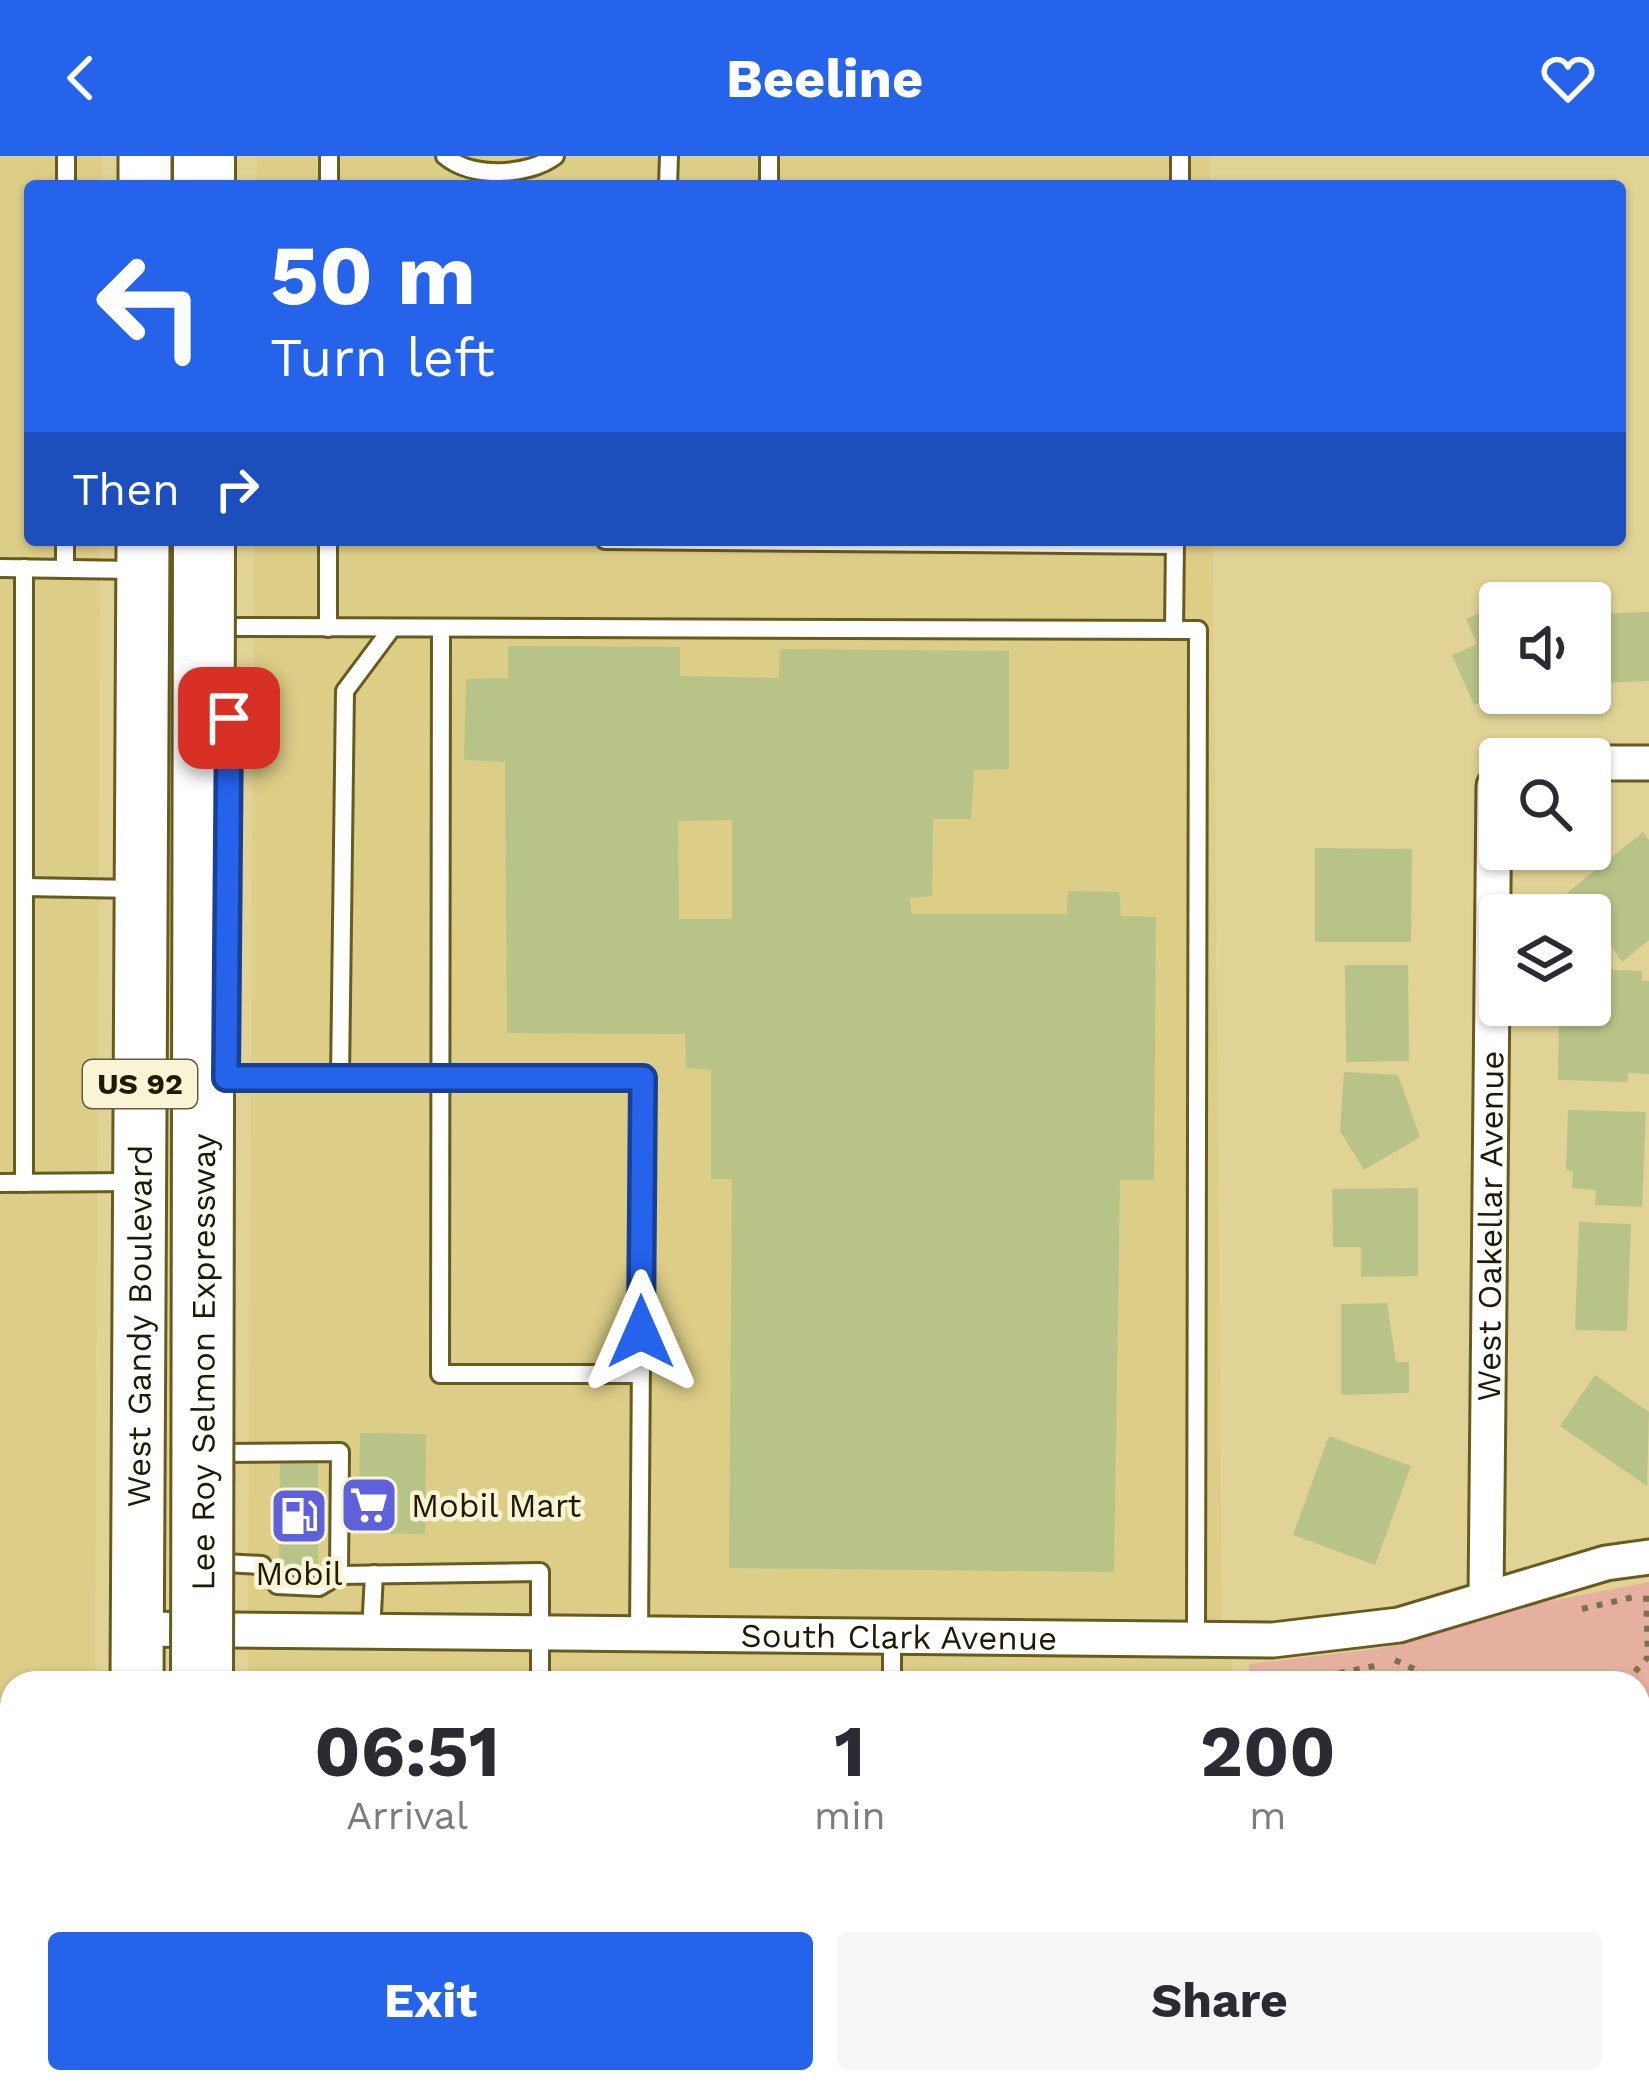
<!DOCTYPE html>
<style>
:root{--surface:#fff;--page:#f7f7f7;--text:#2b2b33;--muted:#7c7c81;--accent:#2563eb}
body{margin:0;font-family:"Work Sans",sans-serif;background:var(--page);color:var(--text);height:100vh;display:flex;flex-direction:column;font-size:45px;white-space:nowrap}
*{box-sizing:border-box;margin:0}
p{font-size:39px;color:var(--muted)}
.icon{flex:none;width:66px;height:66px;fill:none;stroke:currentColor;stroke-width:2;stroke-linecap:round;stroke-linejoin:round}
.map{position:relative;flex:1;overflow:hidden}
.panel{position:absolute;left:0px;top:1515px;width:1650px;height:423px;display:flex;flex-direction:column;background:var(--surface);border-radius:36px 36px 0 0;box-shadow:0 3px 9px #0004}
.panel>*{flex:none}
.guide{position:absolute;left:24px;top:24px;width:1602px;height:366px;border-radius:12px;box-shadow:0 3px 9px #0004;background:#2563eb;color:#fff;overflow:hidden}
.fabs{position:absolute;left:1479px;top:426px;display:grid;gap:24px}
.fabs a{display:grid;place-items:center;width:132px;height:132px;border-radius:12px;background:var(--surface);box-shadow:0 3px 9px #0004;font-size:60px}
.pin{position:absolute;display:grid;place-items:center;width:102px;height:102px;color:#fff;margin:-51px;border-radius:24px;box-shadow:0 6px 18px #0006}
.me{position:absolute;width:132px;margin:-66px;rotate:0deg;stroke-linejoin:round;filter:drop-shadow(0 0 9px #0008)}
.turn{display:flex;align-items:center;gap:42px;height:252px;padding:0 48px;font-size:54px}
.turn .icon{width:156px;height:156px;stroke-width:2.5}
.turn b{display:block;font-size:84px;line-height:102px}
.then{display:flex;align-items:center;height:114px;padding:0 48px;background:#0003;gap:24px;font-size:45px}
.eta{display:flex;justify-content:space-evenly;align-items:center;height:204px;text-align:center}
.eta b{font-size:72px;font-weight:700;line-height:84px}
.button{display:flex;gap:24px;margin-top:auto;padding:24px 48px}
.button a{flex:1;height:138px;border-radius:12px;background:var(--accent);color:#fff;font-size:48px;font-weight:700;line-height:138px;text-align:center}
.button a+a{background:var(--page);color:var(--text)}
header{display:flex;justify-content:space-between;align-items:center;height:156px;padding:0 48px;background:var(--accent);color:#fff;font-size:54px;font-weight:700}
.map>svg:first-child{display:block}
</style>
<header><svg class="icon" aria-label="back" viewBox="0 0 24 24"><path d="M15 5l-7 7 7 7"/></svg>Beeline<svg class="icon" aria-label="heart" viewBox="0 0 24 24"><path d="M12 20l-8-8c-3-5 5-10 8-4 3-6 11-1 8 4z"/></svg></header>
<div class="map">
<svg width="1649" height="1937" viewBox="0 0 1649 1937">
<rect width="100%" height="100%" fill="#e1d396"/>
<g fill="#dccd87">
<polygon points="0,0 102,0 102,30 30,30 30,384 100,384 95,1527 12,1527 12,1926 93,1926 92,1937 0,1937"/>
<polygon points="257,0 1210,0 1210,30 256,30"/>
<polygon points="254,384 1213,384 1222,1465 248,1458"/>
<polygon points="248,1495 1223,1501 1232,1503 1232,1527 248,1527"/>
<rect x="250" y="1926" width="982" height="11"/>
</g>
<polygon fill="#e5b0a0" points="1649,1426 1649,1937 1249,1937 1249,1926 1638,1926 1638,1527 1249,1527 1249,1508 1383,1492 1535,1448"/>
<g fill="#b8c388" fill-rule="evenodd">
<polygon points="1500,448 1500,538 1474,549 1452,499 1477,488 1466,463"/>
<polygon points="1649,456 1649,525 1593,527 1592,458"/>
<path d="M508 490 680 491V520L779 522 780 493 1009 495V613L974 614 971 663H933L932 740 909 742 912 758H1067L1068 735 1119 736 1121 760 1156 761 1154 1024H1120L1114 1416 729 1412 732 1023H711V914L686 912 685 878 507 877 505 606 464 604 466 523 508 522ZM732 664V763H679L678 665Z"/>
<polygon points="1643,676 1649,684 1649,784 1622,806 1590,759 1567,737"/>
<polygon points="1315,692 1412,693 1411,786 1315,786"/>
<polygon points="1345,809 1408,809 1409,905 1346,906"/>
<polygon points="1590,813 1642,815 1642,825 1649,825 1649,918 1628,917 1628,926 1558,924 1559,849 1590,849"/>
<polygon points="1344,916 1398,919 1420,981 1364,1014 1340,975"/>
<polygon points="1568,954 1646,956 1642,1051 1595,1049 1596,1034 1572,1032 1573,1015 1566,1014"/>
<polygon points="1418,1032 1418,1120 1361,1121 1361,1091 1333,1091 1332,1033"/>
<polygon points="1579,1066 1631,1068 1627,1175 1575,1174"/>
<polygon points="1387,1147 1396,1206 1409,1206 1409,1237 1341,1239 1341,1148"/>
<polygon points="1595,1219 1649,1256 1647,1330 1560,1270"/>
<polygon points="360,1277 426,1278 425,1378 359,1377"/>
<polygon points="1329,1280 1411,1310 1375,1409 1293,1379"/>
<polygon points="280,1302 318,1302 318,1418 279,1418"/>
<rect x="363" y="1926" width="122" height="11"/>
</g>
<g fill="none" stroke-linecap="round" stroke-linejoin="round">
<defs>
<g id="lane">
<polyline points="66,0 66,30"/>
<path d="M445 0C472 23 528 20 555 0"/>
<polyline points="769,0 769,30"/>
<polyline points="329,30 329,0"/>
<polyline points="668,30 669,0"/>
<polyline points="1180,30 1180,0"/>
<polyline points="328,384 328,472"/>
<polyline points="605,384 1175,389"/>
<polyline points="0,412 137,414"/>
<polyline points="24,412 24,1027"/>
<polyline points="65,413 65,384"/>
<polyline points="229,471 1198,474 1196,1483"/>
<polyline points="441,472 440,1218 641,1218"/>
<polyline points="1174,474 1175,384"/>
<polyline points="24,731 137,733"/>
<polyline points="226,922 643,922 639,1479"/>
<polyline points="340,922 345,535 392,472"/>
<polyline points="0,1027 132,1026"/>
<polyline points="224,1297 340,1296 339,1419"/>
<polyline points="224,1407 262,1409 277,1429 319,1431 339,1419 540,1416 540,1527"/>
<polyline points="371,1477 374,1418"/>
<polyline points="892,1481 892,1527"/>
<polyline points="537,1926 537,1937"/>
<polyline points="313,1937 313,1926"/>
<polyline points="630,1937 630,1926"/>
<polyline points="905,1937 905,1926"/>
</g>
<g id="street">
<polyline points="1590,607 1649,607"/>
<path id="s1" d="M1486 1442 1494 630 1500 627"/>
<path id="s2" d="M137 1473 1273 1484 1399 1469 1606 1407 1649 1401"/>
</g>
<g id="primary">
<polyline points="145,30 145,0"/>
<path id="s3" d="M137 1527 143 384"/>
</g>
<g id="highway">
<polyline points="204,30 204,0"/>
<polyline points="166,1937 166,1926"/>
</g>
</defs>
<use href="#lane" stroke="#685b1f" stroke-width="22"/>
<use href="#street" stroke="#685b1f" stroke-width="39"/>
<use href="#primary" stroke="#685b1f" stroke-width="57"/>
<use href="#highway" stroke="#685b1f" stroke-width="66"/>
<g stroke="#7c7249" stroke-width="6" stroke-dasharray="6 9" stroke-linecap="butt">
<polyline points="1582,1453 1634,1441"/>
<polyline points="1395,1504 1443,1527"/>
<polyline points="1250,1521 1300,1525 1379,1509"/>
<polyline points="1625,1527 1648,1501 1646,1438"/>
<polyline points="1505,1926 1505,1937"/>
</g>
<use href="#lane" stroke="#fff" stroke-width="16"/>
<use href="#street" stroke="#fff" stroke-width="33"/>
<use href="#primary" stroke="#fff" stroke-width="51"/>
<use href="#highway" stroke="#fff" stroke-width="60"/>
<defs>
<g id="highway-bridge">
<path id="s4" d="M202 1527 204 384"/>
<polyline points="202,1937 202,1926"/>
</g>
</defs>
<use href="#highway-bridge" stroke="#685b1f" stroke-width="66" stroke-linecap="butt"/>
<use href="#highway-bridge" stroke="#fff" stroke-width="60"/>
</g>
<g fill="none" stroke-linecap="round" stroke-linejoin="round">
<defs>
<polyline id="route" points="229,562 226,922 643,922 641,1176"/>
</defs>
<use href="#route" stroke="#184099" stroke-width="30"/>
<use href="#route" stroke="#2563eb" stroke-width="21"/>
</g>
<defs>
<symbol id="supermarket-square" viewBox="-11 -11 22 22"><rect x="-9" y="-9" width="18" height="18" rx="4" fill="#5e61d9" stroke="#faf4d6"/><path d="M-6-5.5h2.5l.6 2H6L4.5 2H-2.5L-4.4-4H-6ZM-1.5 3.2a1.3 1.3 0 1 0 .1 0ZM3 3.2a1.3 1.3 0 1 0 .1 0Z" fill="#fff"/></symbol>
<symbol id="fuel-square" viewBox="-11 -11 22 22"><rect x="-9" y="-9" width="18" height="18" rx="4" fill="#5e61d9" stroke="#faf4d6"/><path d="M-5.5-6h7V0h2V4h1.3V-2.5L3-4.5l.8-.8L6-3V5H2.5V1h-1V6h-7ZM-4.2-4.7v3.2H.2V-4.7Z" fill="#fff"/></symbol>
</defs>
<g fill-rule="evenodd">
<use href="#supermarket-square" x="336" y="1316" width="66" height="66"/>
<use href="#fuel-square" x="266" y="1327" width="66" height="66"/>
</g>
<g text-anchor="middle" stroke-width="9" stroke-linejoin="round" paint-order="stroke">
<rect fill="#faf4d6" stroke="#615b42" stroke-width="3" x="83" y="904" width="114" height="48" rx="9"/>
<g font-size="30" font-weight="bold" fill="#1f1a03">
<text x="140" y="938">US 92</text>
</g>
<g font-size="33" fill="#1f1a03" stroke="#faf4d6">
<text dy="12" stroke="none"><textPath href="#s1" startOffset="372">West Oakellar Avenue</textPath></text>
<text dy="12" stroke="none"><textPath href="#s3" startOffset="357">West Gandy Boulevard</textPath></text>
<text dy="12" stroke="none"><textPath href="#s4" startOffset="321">Lee Roy Selmon Expressway</textPath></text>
<text dy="12" stroke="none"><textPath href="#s2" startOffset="762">South Clark Avenue</textPath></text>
</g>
<g font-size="33" fill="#1f1a03" stroke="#faf4d6" text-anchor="start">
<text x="411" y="1361">Mobil Mart</text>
<text x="299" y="1429" text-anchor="middle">Mobil</text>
</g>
</g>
</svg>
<div class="fabs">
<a><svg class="icon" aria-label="sound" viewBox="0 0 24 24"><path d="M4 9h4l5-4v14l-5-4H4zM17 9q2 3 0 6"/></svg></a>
<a><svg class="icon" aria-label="search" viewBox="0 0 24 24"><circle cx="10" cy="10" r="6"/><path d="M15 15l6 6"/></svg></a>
<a><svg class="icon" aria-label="layers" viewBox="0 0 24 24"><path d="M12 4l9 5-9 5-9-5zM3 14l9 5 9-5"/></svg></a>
</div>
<div class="pin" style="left:229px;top:562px;background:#d93025"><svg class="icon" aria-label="arrive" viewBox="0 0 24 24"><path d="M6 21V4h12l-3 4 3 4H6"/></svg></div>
<svg class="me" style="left:641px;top:1176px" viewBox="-20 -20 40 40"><path d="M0-17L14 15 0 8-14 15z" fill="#2563eb" stroke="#fff" stroke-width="4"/></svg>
<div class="guide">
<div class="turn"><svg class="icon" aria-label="left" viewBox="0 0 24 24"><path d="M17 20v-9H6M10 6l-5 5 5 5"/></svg><div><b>50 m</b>Turn left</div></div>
<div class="then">Then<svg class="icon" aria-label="right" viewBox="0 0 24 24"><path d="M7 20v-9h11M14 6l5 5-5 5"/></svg></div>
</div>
<section class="panel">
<div class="eta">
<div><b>06:51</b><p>Arrival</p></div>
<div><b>1</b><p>min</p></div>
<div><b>200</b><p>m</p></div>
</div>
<div class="button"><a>Exit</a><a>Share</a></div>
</section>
</div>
